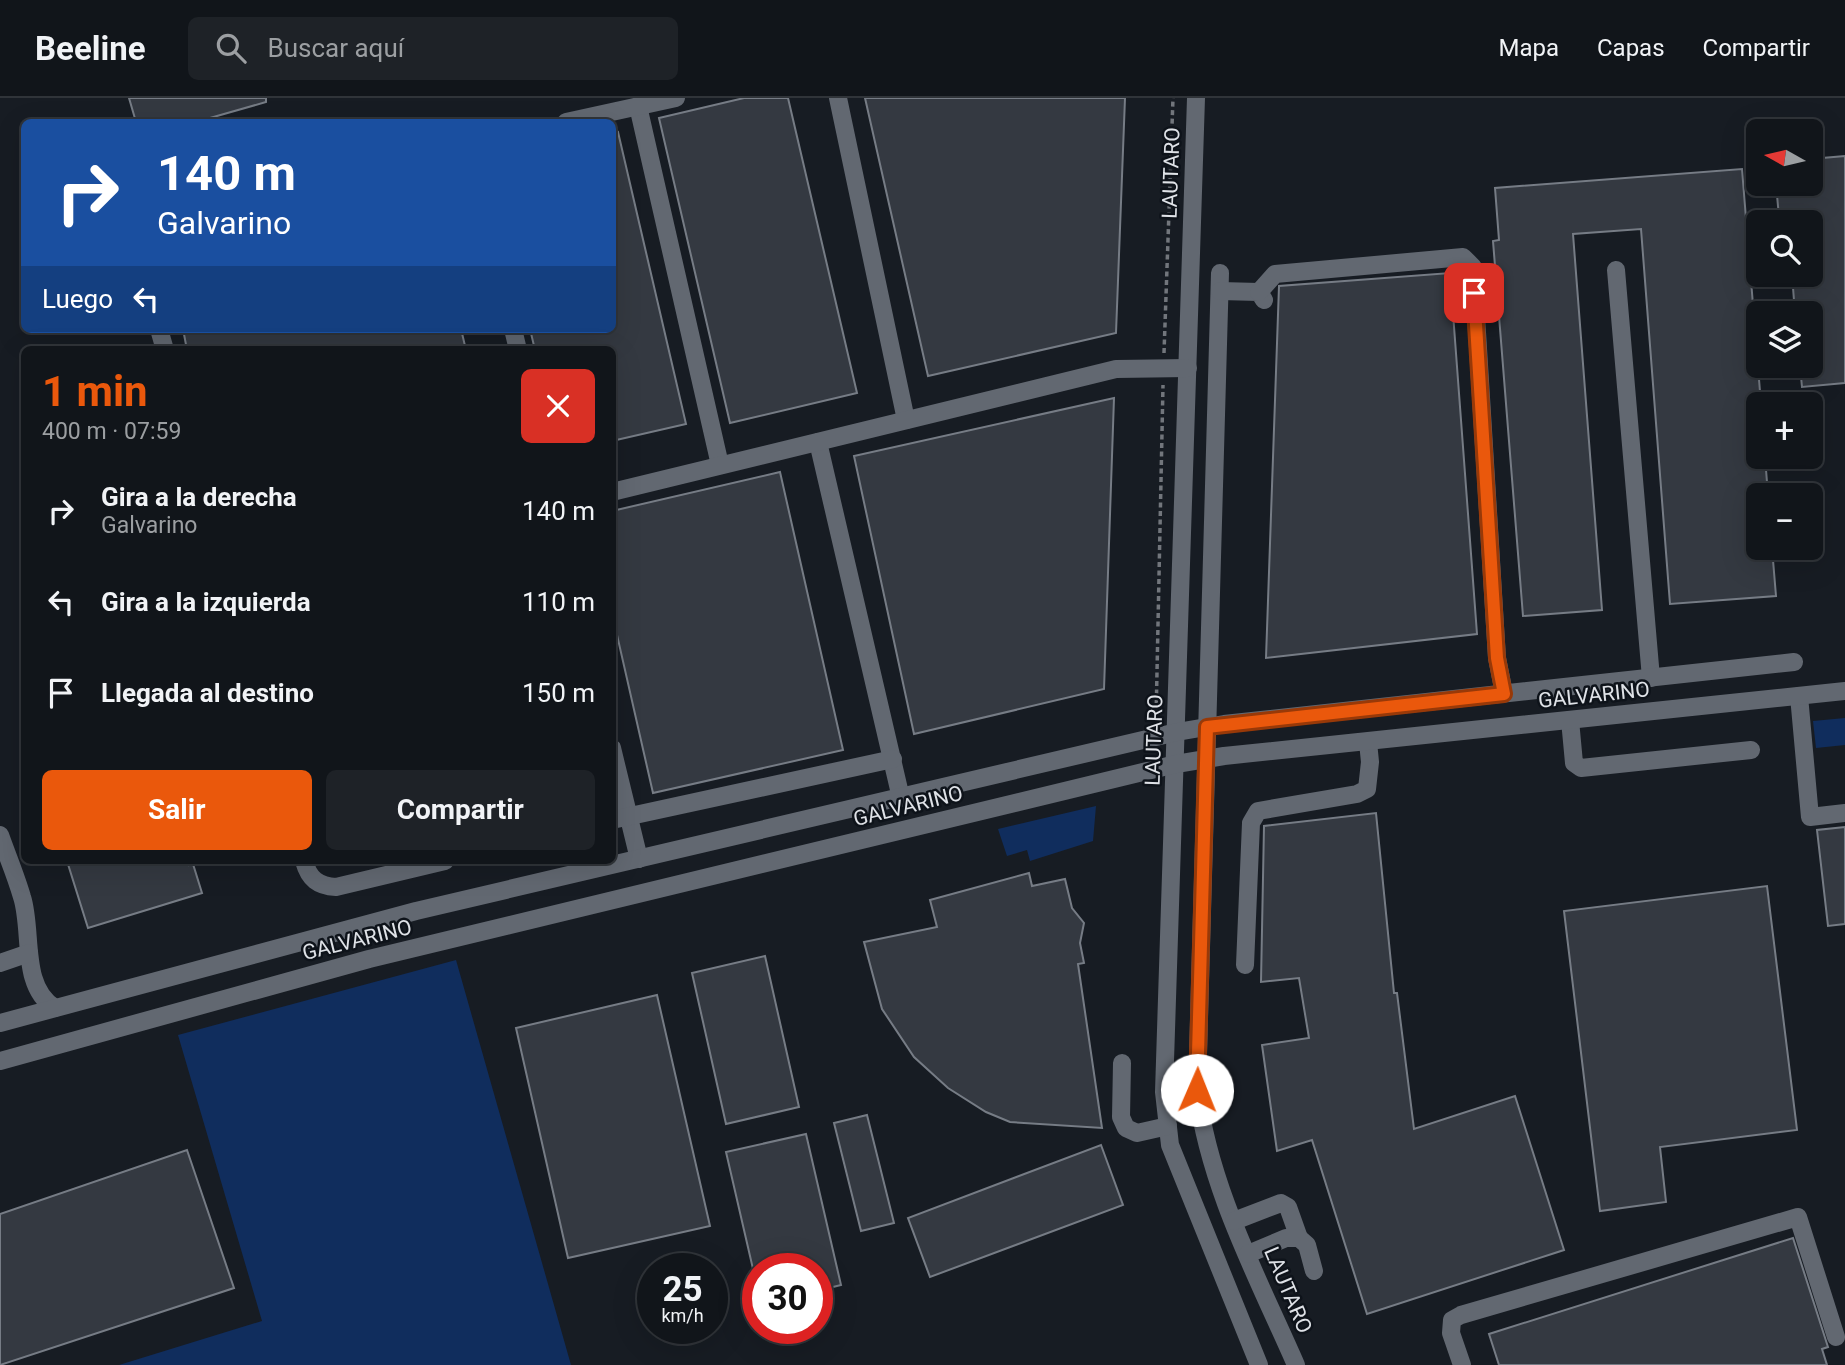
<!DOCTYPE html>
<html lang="es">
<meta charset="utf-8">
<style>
:root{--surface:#11151a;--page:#1e2227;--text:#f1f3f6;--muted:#9c9fa2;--line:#303439;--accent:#ea580c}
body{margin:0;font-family:Roboto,sans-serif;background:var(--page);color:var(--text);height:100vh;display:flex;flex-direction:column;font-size:26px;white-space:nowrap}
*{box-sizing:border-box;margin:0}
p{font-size:23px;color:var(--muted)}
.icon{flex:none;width:38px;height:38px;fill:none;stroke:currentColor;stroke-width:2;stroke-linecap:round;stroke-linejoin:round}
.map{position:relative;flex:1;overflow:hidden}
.details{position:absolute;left:21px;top:248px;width:595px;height:518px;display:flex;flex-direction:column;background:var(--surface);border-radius:10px;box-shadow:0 7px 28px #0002,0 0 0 2px var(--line)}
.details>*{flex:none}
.hud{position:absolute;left:21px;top:21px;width:595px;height:214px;border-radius:10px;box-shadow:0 7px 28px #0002,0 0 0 2px var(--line);background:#1a4fa0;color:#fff;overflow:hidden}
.needle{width:46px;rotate:278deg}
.buttons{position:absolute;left:1746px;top:21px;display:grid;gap:14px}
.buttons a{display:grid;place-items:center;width:77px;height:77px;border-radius:10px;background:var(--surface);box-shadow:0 7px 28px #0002,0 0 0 2px var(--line);font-size:35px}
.speed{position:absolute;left:637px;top:1155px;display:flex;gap:14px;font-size:35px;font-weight:700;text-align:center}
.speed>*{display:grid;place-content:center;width:91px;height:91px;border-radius:50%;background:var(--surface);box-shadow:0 7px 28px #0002,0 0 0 2px var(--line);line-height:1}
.speed small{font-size:18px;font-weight:400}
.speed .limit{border:10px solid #d22;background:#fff;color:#111}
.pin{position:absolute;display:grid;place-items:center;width:60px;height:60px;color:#fff;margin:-30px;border-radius:14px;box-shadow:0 4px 10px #0006}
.me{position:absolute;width:77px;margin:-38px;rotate:1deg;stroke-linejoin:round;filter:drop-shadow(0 0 5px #0008)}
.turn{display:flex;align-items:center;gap:24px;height:147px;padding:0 21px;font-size:32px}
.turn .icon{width:91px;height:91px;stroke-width:2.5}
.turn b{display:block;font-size:49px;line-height:60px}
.then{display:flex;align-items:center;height:66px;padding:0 21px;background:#0003;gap:14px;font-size:26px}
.round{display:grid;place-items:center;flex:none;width:74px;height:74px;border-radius:10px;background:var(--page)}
.summary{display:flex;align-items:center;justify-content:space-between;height:119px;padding:0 21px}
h1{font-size:42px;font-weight:700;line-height:52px;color:var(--accent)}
.cta{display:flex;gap:14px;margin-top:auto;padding:14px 21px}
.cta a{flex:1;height:80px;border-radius:10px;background:var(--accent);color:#fff;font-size:28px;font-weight:700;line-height:80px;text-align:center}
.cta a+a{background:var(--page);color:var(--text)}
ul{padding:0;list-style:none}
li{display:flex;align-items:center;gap:21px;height:91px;padding:0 21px}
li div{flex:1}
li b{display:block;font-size:26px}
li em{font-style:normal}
header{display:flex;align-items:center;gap:42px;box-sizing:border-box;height:98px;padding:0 35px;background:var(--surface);border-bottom:2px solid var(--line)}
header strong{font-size:33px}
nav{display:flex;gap:38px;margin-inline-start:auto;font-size:24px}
.search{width:490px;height:63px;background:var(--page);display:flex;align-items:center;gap:18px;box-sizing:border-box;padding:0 24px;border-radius:10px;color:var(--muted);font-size:26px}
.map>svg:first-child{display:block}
</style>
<header>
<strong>Beeline</strong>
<div class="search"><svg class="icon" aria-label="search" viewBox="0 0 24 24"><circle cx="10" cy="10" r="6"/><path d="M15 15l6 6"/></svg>Buscar aquí</div>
<nav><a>Mapa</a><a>Capas</a><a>Compartir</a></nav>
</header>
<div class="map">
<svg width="1845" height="1267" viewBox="0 0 1845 1267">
<rect width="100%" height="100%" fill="#171c23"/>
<g fill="#102d5d">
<polygon points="1845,620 1845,647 1816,650 1813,623"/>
<polygon points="1096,708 1093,743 1030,763 1027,752 1007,758 998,731"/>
<polygon points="456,862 571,1267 119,1267 262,1223 178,937"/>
</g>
<g fill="#343941" stroke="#767c85" stroke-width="2">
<polygon points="129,0 266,0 266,4 196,24 136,24"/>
<polygon points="744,0 788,0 857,295 730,325 659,20"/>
<polygon points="865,0 1125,0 1116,235 928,278"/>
<polygon points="618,34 686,326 612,343 612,252 535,252 530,231 612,231 612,35"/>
<polygon points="1845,58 1845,285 1802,289 1800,268 1811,268 1811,215 1795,215 1792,177 1811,177 1811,124 1787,124 1786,119 1779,119 1776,86 1811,86 1811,61"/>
<polygon points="1742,71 1761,306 1759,359 1765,359 1768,397 1759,397 1759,450 1772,450 1776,498 1670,506 1641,131 1573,136 1602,512 1523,518 1493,143 1499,142 1495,90"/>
<polygon points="1450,175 1477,536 1266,560 1279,188"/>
<polygon points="183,231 461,231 466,252 187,252"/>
<polygon points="1114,300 1104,591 914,636 854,358"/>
<polygon points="780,374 843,652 653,695 612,515 612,413"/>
<polygon points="1376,715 1394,895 1397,895 1414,1031 1515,998 1564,1152 1367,1216 1312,1042 1277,1053 1262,947 1309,940 1299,880 1261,884 1264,728"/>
<polygon points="1845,729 1845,826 1828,828 1817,732"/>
<polygon points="67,763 187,763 189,767 193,766 202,795 88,830"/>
<polygon points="1029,775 1032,788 1065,781 1072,810 1084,825 1080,845 1084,865 1078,866 1102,1030 1010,1024 986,1014 948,990 914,959 882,911 864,844 937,829 930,802"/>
<polygon points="1767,788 1797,1032 1660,1049 1666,1104 1600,1113 1564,813"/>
<polygon points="765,858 799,1009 726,1026 692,875"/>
<polygon points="657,897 710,1128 568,1160 516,930"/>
<polygon points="867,1017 894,1125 861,1133 834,1025"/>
<polygon points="806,1036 841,1187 817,1193 817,1171 753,1171 726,1054"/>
<polygon points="1101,1047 1123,1107 930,1179 908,1120"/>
<polygon points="187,1052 234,1190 0,1267 0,1116"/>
<polygon points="1793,1140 1828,1249 1822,1251 1827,1267 1499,1267 1489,1236"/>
</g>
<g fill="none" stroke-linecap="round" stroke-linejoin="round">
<g stroke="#72767c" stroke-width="3.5" stroke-dasharray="5 3.5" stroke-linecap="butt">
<polyline points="1164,255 1173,0"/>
<polyline points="1156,622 1163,287"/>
</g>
<g stroke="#626871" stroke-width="18">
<polyline points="838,0 906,322"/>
<polyline points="1196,0 1164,994 1170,1047 1259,1267"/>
<polyline points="638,8 720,367"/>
<polyline points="566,24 676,0"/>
<polyline points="1616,172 1651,580"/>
<path d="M1220 175 1197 992C1209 1089 1257 1178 1296 1267"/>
<polyline points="1220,193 1259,194 1264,202"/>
<polyline points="1259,194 1275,176 1463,159 1473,169 1497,560 1504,595"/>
<polyline points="159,231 165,252"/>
<polyline points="513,231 518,252"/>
<polyline points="818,344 901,700"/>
<polyline points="612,394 1116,271 1188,270"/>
<polyline points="1799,598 1810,719 1845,715"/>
<polyline points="1570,622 1574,665 1581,670 1751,652"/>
<polyline points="612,650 639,761"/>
<polyline points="612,722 893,661"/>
<path d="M0 737C7 757 16 778 22 799 33 833 20 889 55 910"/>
<path d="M304 763C309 781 318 788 336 789L445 763"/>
<polyline points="0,865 29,855"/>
<polyline points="1245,867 1251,725 1258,713 1357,696 1367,691 1370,664 1368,644"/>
<polyline points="0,925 416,813 1177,634 1224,626 1794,564"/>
<polyline points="0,963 369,861 1176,666 1224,658 1845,593"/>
<polyline points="1122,965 1121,1019 1126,1030 1137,1035 1168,1028"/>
<polyline points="1234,1123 1281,1105 1288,1109 1299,1140"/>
<polyline points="1248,1156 1286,1140 1299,1140 1307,1147 1314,1173"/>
<polyline points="1462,1267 1451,1235 1452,1222 1461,1217 1798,1119 1836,1239"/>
</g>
</g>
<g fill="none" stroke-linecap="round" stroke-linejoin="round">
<defs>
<polyline id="route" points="1197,992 1207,629 1504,596 1497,560 1474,195"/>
</defs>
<use href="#route" stroke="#983908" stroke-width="18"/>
<use href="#route" stroke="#ea580c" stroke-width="12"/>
</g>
<g text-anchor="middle" stroke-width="5" stroke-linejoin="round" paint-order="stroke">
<g font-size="21" fill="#dfe2e7" stroke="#0e131a">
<text transform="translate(1171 75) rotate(-88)" y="7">LAUTARO</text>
<text transform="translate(1594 597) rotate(-6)" y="7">GALVARINO</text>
<text transform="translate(1154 642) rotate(-88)" y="7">LAUTARO</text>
<text transform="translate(908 708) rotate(-14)" y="7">GALVARINO</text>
<text transform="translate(357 842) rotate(-14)" y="7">GALVARINO</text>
<text transform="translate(1288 1192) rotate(67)" y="7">LAUTARO</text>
</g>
</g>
</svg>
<div class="buttons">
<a><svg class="needle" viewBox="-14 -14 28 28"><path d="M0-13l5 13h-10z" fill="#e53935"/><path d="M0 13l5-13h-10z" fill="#9c9fa2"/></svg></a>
<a><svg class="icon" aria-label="search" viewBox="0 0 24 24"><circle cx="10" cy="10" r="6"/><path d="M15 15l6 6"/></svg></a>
<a><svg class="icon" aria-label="layers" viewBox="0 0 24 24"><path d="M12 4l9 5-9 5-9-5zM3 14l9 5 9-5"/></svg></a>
<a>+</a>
<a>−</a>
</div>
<div class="speed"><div>25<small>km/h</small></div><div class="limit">30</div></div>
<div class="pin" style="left:1474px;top:195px;background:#d93025"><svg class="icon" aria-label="arrive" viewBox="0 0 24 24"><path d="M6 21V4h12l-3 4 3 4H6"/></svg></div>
<svg class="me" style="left:1197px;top:992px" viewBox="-20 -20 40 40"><circle r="19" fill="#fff"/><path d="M0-13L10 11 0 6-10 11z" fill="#ea580c"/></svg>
<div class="hud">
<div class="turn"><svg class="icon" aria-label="right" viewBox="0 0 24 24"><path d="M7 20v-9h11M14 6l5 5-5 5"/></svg><div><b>140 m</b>Galvarino</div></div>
<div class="then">Luego<svg class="icon" aria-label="left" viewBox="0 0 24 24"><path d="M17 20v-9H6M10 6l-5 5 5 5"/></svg></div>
</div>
<section class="details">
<div class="summary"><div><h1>1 min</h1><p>400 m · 07:59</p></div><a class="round" style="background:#d93025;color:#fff"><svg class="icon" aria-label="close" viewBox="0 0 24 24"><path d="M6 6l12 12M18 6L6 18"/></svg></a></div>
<ul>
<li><svg class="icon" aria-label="right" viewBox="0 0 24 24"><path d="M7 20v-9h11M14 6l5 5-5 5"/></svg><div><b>Gira a la derecha</b><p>Galvarino</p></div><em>140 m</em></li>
<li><svg class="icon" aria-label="left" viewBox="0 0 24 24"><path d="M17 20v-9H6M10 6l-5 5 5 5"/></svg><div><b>Gira a la izquierda</b></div><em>110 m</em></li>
<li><svg class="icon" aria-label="arrive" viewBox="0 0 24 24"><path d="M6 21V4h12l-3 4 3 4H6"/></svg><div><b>Llegada al destino</b></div><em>150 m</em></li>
</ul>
<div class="cta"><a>Salir</a><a>Compartir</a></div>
</section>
</div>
